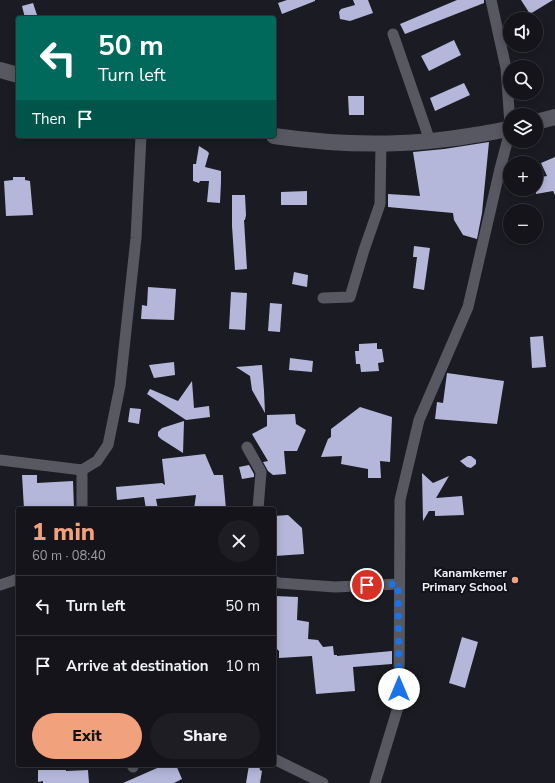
<!DOCTYPE html>
<meta charset="utf-8">
<style>
:root{--surface:#14141a;--page:#1d1d23;--text:#f1f3f6;--muted:#9d9ea2;--line:#333339;--accent:#f1a17c}
body{margin:0;font-family:"Nunito Sans",sans-serif;background:var(--page);color:var(--text);height:100vh;display:flex;flex-direction:column;font-size:15px;white-space:nowrap}
*{box-sizing:border-box;margin:0}
p{font-size:13px;color:var(--muted)}
.icon{flex:none;width:22px;height:22px;fill:none;stroke:currentColor;stroke-width:2;stroke-linecap:round;stroke-linejoin:round}
.map{position:relative;flex:1;overflow:hidden}
.drawer{position:absolute;left:16px;top:507px;width:260px;height:260px;display:flex;flex-direction:column;background:var(--surface);border-radius:4px;box-shadow:0 2px 10px #0003,0 0 0 1px var(--line)}
.drawer>*{flex:none}
.banner{position:absolute;left:16px;top:16px;width:260px;height:122px;border-radius:4px;box-shadow:0 2px 10px #0003,0 0 0 1px var(--line);background:#00695c;color:#fff;overflow:hidden}
.controls{position:absolute;left:503px;top:12px;display:grid;gap:8px}
.controls a{display:grid;place-items:center;width:40px;height:40px;border-radius:50%;background:var(--surface);box-shadow:0 2px 10px #0003,0 0 0 1px var(--line);font-size:20px}
.pin{position:absolute;display:grid;place-items:center;width:34px;height:34px;color:#fff;margin:-17px;border:2px solid #fff;border-radius:50%;box-shadow:0 1px 4px #0007}
.me{position:absolute;width:44px;margin:-22px;rotate:0deg;stroke-linejoin:round;filter:drop-shadow(0 0 3px #0008)}
.turn{display:flex;align-items:center;gap:14px;height:84px;padding:0 16px;font-size:18px}
.turn .icon{width:52px;height:52px;stroke-width:2.5}
.turn b{display:block;font-size:28px;line-height:34px}
.then{display:flex;align-items:center;height:38px;padding:0 16px;background:#0003;gap:8px;font-size:15px}
.round{display:grid;place-items:center;flex:none;width:42px;height:42px;border-radius:21px;background:var(--page)}
.overview{display:flex;align-items:center;justify-content:space-between;height:68px;padding:0 16px}
h1{font-size:24px;font-weight:800;line-height:30px;color:var(--accent)}
.action{display:flex;gap:8px;margin-top:auto;padding:8px 16px}
.action a{flex:1;height:46px;border-radius:24px;background:var(--accent);color:#111;font-size:16px;font-weight:800;line-height:46px;text-align:center}
.action a+a{background:var(--page);color:var(--text)}
ul{padding:0;list-style:none}
li{display:flex;align-items:center;gap:12px;height:60px;padding:0 16px;border-top:1px solid var(--line)}
li div{flex:1}
li b{display:block;font-size:15px}
li em{font-style:normal}
.map>svg:first-child{display:block}
</style>
<div class="map">
<svg width="555" height="783" viewBox="0 0 555 783">
<rect width="100%" height="100%" fill="#1b1b23"/>
<g fill="#b4b7da">
<polygon points="287,0 315,0 315,1 282,14 278,3"/>
<polygon points="353,0 368,0 373,13 350,21 340,19 339,12 341,9 355,5"/>
<polygon points="457,0 484,0 484,3 405,34 400,24"/>
<polygon points="521,0 553,0 530,14"/>
<polygon points="33,3 38,18 25,18 22,6"/>
<polygon points="454,40 461,55 429,71 421,56"/>
<polygon points="464,83 470,95 435,111 430,98"/>
<polygon points="348,96 364,96 364,115 349,115"/>
<polygon points="489,142 482,213 477,239 463,235 454,220 453,213 388,207 388,194 420,196 413,152 444,149"/>
<polygon points="199,146 207,151 209,153 205,167 221,171 221,182 220,203 207,202 209,181 200,181 199,183 193,181 193,164 196,164"/>
<polygon points="555,157 555,195 553,191 536,194 536,178 547,176 541,163"/>
<polygon points="13,177 25,177 25,180 30,181 33,215 6,216 4,181 13,180"/>
<polygon points="307,191 307,205 281,205 281,192"/>
<polygon points="232,195 245,195 246,215 245,220 244,220 247,269 235,270 232,226"/>
<polygon points="414,246 430,248 424,290 413,288 417,257 413,257"/>
<polygon points="294,272 308,275 307,287 292,284"/>
<polygon points="148,287 176,289 174,320 141,319 142,305 147,306"/>
<polygon points="231,292 247,293 245,330 229,329"/>
<polygon points="270,303 282,304 280,332 268,331"/>
<polygon points="543,336 546,367 532,368 530,337"/>
<polygon points="377,343 377,349 382,349 384,362 378,363 379,371 361,372 360,364 356,364 355,351 359,351 359,344"/>
<polygon points="290,358 313,361 312,372 289,370"/>
<polygon points="174,362 175,375 154,378 149,365"/>
<polygon points="262,365 264,391 265,413 252,390 250,376 236,367"/>
<polygon points="447,373 504,381 497,424 435,419 437,402 443,403"/>
<polygon points="192,381 194,408 209,406 210,417 186,420 147,394 150,389 178,401"/>
<polygon points="360,407 392,417 390,462 380,461 381,478 368,478 368,469 341,464 342,456 321,457 328,439 331,437 331,429"/>
<polygon points="130,408 141,409 139,424 128,422"/>
<polygon points="295,414 296,424 306,430 297,451 284,451 286,474 273,475 268,471 263,462 268,461 252,434 267,426 267,415"/>
<polygon points="184,421 183,453 161,439 158,436 158,432 162,428"/>
<polygon points="205,454 214,475 223,475 226,509 194,509 196,495 156,499 158,509 146,509 144,497 117,500 116,487 162,483 165,485 162,459"/>
<polygon points="468,456 471,456 476,460 476,464 471,468 467,467 460,461"/>
<polygon points="249,465 254,474 254,477 242,479 239,467"/>
<polygon points="422,473 433,483 449,476 436,498 462,496 464,515 435,516 435,511 429,511 423,521"/>
<polygon points="22,475 37,475 37,483 73,481 74,509 24,509"/>
<polygon points="288,515 302,528 304,554 275,556 274,516"/>
<polygon points="274,596 298,597 297,620 309,622 308,639 318,640 323,647 333,646 334,655 337,655 337,656 392,651 392,664 353,667 355,691 316,694 312,656 279,658 279,651 274,646"/>
<polygon points="462,637 478,642 465,688 449,683"/>
<polygon points="164,765 176,765 182,779 174,783 123,783"/>
<polygon points="249,765 259,765 260,770 262,771 260,783 246,783"/>
<polygon points="38,770 66,770 66,771 88,770 89,783 43,783 43,781 38,782"/>
</g>
<g fill="none" stroke-linecap="round" stroke-linejoin="round">
<g stroke="#575861" stroke-width="11">
<polyline points="491,0 506,68 510,124"/>
<polyline points="393,34 430,141"/>
<polyline points="323,298 350,297 364,250 380,204 381,143"/>
<polyline points="247,447 261,472 258,509"/>
<polyline points="0,460 82,470"/>
<polyline points="82,509 82,470 97,461 108,445 120,386 136,238 141,136"/>
<polyline points="274,581 279,583 335,587 399,584"/>
<polyline points="0,585 18,579"/>
<polyline points="274,759 323,783"/>
<polyline points="132,765 133,767"/>
<polyline points="375,783 399,704 400,500 419,420 468,307 500,169 510,131"/>
</g>
<g stroke="#575861" stroke-width="16">
<polyline points="0,70 18,75"/>
<polyline points="536,122 555,117"/>
<path d="M274 136C316 142 359 145 401 143 438 142 474 135 510 129"/>
</g>
</g>
<g fill="none" stroke-linecap="round" stroke-linejoin="round">
<polyline stroke="#1a73e8" stroke-width="7" stroke-dasharray="0 12.6" points="367,585 398,584 399,689"/>
</g>
<circle fill="#f1a17c" stroke="#12121a" stroke-width="1.5" cx="515" cy="580" r="4"/>
<g text-anchor="middle" stroke-width="4" stroke-linejoin="round" paint-order="stroke">
<g font-size="12" font-weight="bold" fill="#f2f2f8" stroke="#12121a" text-anchor="end">
<text x="507" y="577">Kanamkemer<tspan x="507" dy="14">Primary School</tspan></text>
</g>
</g>
</svg>
<div class="controls">
<a><svg class="icon" aria-label="sound" viewBox="0 0 24 24"><path d="M4 9h4l5-4v14l-5-4H4zM17 9q2 3 0 6"/></svg></a>
<a><svg class="icon" aria-label="search" viewBox="0 0 24 24"><circle cx="10" cy="10" r="6"/><path d="M15 15l6 6"/></svg></a>
<a><svg class="icon" aria-label="layers" viewBox="0 0 24 24"><path d="M12 4l9 5-9 5-9-5zM3 14l9 5 9-5"/></svg></a>
<a>+</a>
<a>−</a>
</div>
<div class="pin" style="left:367px;top:585px;background:#d93025"><svg class="icon" aria-label="arrive" viewBox="0 0 24 24"><path d="M6 21V4h12l-3 4 3 4H6"/></svg></div>
<svg class="me" style="left:399px;top:689px" viewBox="-20 -20 40 40"><circle r="19" fill="#fff"/><path d="M0-13L10 11 0 6-10 11z" fill="#1a73e8"/></svg>
<div class="banner">
<div class="turn"><svg class="icon" aria-label="left" viewBox="0 0 24 24"><path d="M17 20v-9H6M10 6l-5 5 5 5"/></svg><div><b>50 m</b>Turn left</div></div>
<div class="then">Then<svg class="icon" aria-label="arrive" viewBox="0 0 24 24"><path d="M6 21V4h12l-3 4 3 4H6"/></svg></div>
</div>
<section class="drawer">
<div class="overview"><div><h1>1 min</h1><p>60 m · 08:40</p></div><a class="round"><svg class="icon" aria-label="close" viewBox="0 0 24 24"><path d="M6 6l12 12M18 6L6 18"/></svg></a></div>
<ul>
<li><svg class="icon" aria-label="left" viewBox="0 0 24 24"><path d="M17 20v-9H6M10 6l-5 5 5 5"/></svg><div><b>Turn left</b></div><em>50 m</em></li>
<li><svg class="icon" aria-label="arrive" viewBox="0 0 24 24"><path d="M6 21V4h12l-3 4 3 4H6"/></svg><div><b>Arrive at destination</b></div><em>10 m</em></li>
</ul>
<div class="action"><a>Exit</a><a>Share</a></div>
</section>
</div>
